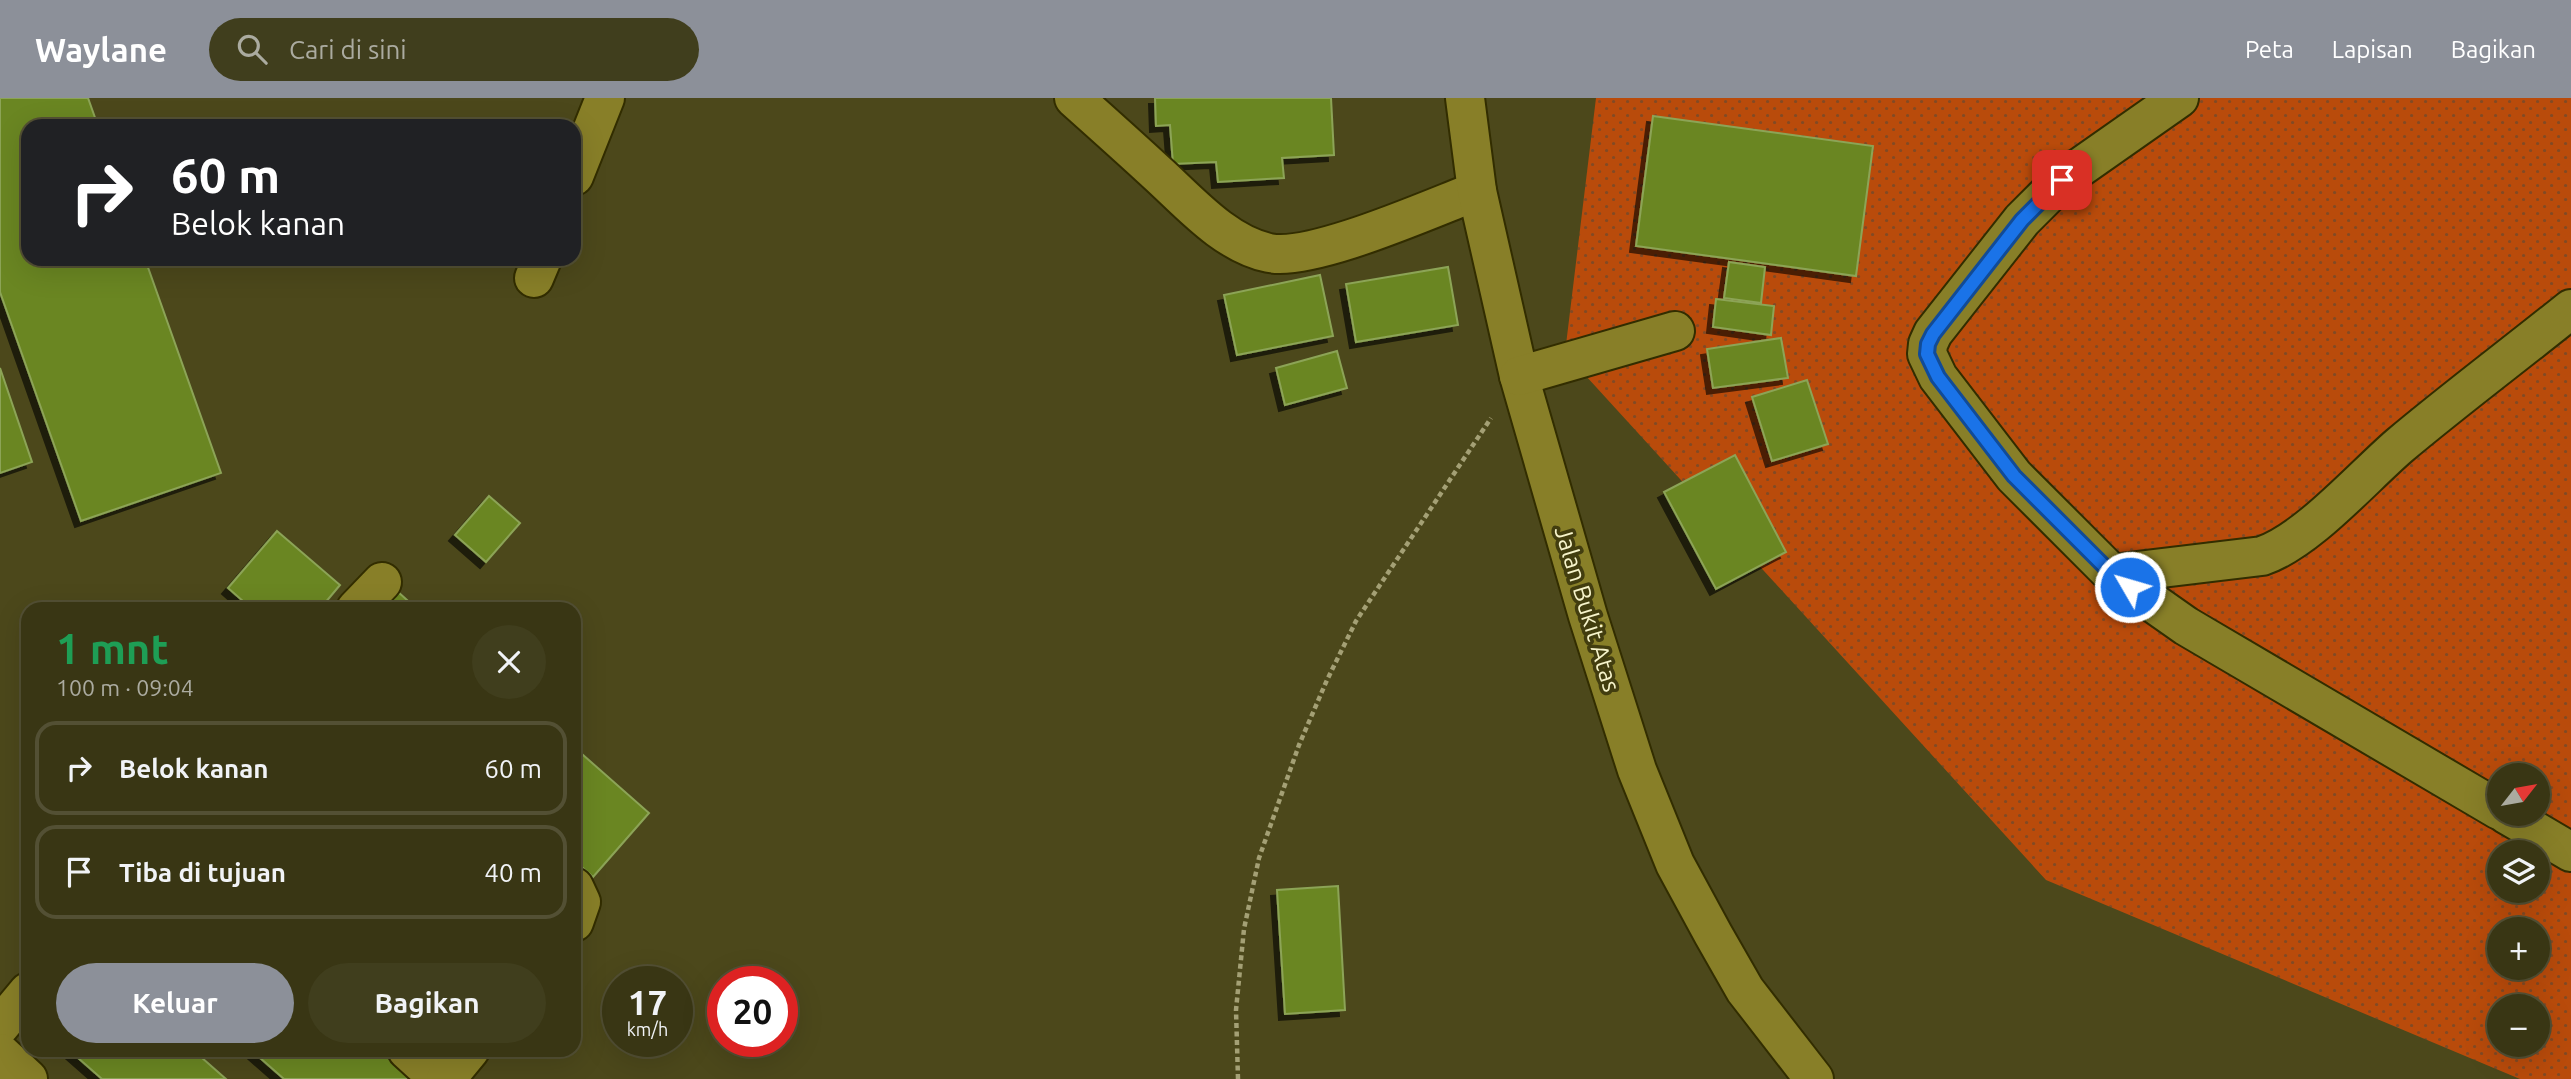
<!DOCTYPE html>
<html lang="id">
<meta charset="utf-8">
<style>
:root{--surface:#393614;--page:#403e1d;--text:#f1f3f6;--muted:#ababa0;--line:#535034;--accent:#8c9099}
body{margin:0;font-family:Ubuntu,sans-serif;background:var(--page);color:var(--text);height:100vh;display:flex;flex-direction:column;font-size:26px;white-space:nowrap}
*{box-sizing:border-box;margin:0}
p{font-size:23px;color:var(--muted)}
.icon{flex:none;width:38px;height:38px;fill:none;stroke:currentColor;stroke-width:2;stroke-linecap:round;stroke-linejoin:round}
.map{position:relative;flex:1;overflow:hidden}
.panel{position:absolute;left:21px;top:504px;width:560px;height:455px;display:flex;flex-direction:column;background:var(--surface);border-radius:21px;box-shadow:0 7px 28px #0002,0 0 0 2px var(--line)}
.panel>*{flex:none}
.guide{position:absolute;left:21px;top:21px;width:560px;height:147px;border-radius:21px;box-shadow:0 7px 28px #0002,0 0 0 2px var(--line);background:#202124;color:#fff;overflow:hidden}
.needle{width:46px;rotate:59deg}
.buttons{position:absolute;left:2487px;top:665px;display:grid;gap:14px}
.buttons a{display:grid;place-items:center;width:63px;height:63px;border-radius:50%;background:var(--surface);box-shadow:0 7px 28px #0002,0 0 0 2px var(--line);font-size:35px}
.speed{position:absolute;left:602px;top:868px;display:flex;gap:14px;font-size:35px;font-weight:700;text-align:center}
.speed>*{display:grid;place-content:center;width:91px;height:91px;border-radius:50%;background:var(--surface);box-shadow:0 7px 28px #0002,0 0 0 2px var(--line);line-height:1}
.speed small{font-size:18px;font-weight:400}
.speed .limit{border:10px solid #d22;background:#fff;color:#111}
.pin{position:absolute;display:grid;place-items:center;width:60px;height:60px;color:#fff;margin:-30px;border-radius:14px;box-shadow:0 4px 10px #0006}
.me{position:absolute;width:77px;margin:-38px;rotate:308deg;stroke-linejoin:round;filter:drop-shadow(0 0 5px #0008)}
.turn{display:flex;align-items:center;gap:24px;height:147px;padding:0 35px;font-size:32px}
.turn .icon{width:91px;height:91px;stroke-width:2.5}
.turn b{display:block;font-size:49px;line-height:60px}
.round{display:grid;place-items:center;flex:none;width:74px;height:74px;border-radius:37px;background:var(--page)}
.headline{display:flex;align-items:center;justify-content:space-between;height:119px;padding:0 35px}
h1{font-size:42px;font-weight:600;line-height:52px;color:#1e9e55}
.button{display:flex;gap:14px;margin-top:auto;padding:14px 35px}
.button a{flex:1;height:80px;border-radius:42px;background:var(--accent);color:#fff;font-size:28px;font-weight:600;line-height:80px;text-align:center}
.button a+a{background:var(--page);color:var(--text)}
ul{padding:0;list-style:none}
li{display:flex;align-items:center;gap:21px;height:94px;margin:0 14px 10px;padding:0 21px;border:4px solid var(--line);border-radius:21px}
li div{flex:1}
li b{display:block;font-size:26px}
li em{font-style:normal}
header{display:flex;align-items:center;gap:42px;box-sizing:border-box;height:98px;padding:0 35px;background:var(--accent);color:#fff}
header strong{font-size:33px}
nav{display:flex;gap:38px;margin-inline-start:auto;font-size:24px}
.search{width:490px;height:63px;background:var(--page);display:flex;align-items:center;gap:18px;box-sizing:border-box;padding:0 24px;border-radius:38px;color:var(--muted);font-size:26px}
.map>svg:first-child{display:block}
</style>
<header>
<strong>Waylane</strong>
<div class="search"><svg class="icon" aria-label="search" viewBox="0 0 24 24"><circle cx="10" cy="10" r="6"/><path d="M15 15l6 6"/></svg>Cari di sini</div>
<nav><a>Peta</a><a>Lapisan</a><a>Bagikan</a></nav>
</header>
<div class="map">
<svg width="2571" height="981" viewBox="0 0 2571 981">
<defs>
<pattern id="green-dots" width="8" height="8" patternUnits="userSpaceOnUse" patternTransform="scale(1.75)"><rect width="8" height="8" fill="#b94b0b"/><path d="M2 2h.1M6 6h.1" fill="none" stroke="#824a24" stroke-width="1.8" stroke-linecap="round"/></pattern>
<filter id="shadow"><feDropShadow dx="-6" dy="6" stdDeviation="0" flood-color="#0009"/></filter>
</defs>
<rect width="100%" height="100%" fill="#4c481b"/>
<path fill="url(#green-dots)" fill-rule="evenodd" d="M1596 0H2571V981H2520L2046 782 1565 255ZM2499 677H2538V716H2499ZM2499 754H2538V793H2499ZM2499 831H2538V870H2499ZM2499 908H2538V947H2499Z"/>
<g fill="#6b8623" stroke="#8ca457" stroke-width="2" filter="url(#shadow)">
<polygon points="0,0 88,0 98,28 28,28 28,161 145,161 221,375 81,423 0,194"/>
<polygon points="1155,0 1331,0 1334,57 1282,60 1284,80 1218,84 1216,64 1173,66 1170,27 1156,28"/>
<polygon points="1653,18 1873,48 1856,178 1636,148"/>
<polygon points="1729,164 1765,169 1761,205 1724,200"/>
<polygon points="1448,169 1458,227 1356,244 1346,186"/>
<polygon points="1320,177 1333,238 1237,257 1224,197"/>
<polygon points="1716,201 1774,208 1771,237 1713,229"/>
<polygon points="1781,240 1788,280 1713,290 1707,251"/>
<polygon points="1337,253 1347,290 1285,307 1276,270"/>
<polygon points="0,270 32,364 0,375"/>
<polygon points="1807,282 1828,346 1772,363 1752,299"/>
<polygon points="1735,357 1786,454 1716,491 1664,394"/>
<polygon points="489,398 520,425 486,464 455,437"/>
<polygon points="277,433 340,487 320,511 252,511 228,490"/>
<polygon points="397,493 417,511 381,511"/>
<polygon points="574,649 649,715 593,779 574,762"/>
<polygon points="1338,788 1345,912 1285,916 1277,792"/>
<polygon points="69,952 193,952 226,981 102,981"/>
<polygon points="251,952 385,952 418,981 284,981"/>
</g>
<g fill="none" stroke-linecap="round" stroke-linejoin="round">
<defs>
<g id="minor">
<path d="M1074 0C1102 25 1130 50 1157 75 1189 104 1225 146 1269 155 1312 164 1432 110 1477 93"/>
<polyline points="1465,0 1477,93 1519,278 1588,518 1637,672 1675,766 1713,836 1745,892 1814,981"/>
<polyline points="2179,0 2062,82 2022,122 1933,235 1928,246 1927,256 1938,279 2014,378 2112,476 2186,528 2499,712"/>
<polyline points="574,78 605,0"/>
<polyline points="534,180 542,161"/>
<polyline points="1519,278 1675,233"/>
<path d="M2112 476 2262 458C2307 443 2362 380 2399 348 2455 301 2514 257 2571 211"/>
<polyline points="356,511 382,484"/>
<polyline points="2506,716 2571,754"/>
<polyline points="574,789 581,804 574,824"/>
<polyline points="0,928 28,894"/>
<polyline points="407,952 439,981"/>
<polyline points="0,955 28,981"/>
<polyline points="446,981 470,952"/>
</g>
</defs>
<use href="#minor" stroke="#322d00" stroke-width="42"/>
<polyline stroke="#a4a075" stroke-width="4.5" stroke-dasharray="5 3.5" stroke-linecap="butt" points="1238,981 1236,912 1244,831 1259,760 1299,647 1327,582 1356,523 1491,320"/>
<use href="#minor" stroke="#887f28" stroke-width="38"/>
</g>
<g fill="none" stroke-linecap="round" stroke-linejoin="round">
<defs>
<polyline id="route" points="2062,82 2022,122 1933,236 1928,246 1927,256 1938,279 2014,378 2112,476 2130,489"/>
</defs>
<use href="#route" stroke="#114b97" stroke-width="18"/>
<use href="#route" stroke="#1a73e8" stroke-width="12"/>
</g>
<g text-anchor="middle" stroke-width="7" stroke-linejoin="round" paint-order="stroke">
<g font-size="24" fill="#f7f4cb" stroke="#423d0f">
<text transform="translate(1587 511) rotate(73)" y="8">Jalan Bukit Atas</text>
</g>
</g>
</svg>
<div class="buttons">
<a><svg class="needle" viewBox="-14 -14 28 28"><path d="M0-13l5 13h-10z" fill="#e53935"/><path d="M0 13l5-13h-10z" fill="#ababa0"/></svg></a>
<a><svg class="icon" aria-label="layers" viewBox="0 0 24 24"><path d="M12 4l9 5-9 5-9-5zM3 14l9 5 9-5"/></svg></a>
<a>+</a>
<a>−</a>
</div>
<div class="speed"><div>17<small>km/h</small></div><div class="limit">20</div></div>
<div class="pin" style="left:2062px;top:82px;background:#d93025"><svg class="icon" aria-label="arrive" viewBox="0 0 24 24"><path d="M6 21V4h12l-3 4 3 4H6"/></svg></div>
<svg class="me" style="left:2130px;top:489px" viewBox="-20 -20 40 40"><circle r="17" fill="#1a73e8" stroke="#fff" stroke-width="3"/><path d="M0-11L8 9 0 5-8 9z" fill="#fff"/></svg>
<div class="guide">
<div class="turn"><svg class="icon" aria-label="right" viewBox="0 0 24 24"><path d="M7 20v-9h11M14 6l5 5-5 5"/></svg><div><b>60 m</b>Belok kanan</div></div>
</div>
<section class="panel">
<div class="headline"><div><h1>1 mnt</h1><p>100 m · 09:04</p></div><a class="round"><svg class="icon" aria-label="close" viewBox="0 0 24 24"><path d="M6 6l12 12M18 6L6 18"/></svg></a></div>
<ul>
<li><svg class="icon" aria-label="right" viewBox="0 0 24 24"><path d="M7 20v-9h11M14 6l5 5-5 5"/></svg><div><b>Belok kanan</b></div><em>60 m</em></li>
<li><svg class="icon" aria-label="arrive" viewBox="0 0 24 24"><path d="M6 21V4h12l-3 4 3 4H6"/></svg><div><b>Tiba di tujuan</b></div><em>40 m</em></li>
</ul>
<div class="button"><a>Keluar</a><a>Bagikan</a></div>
</section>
</div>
